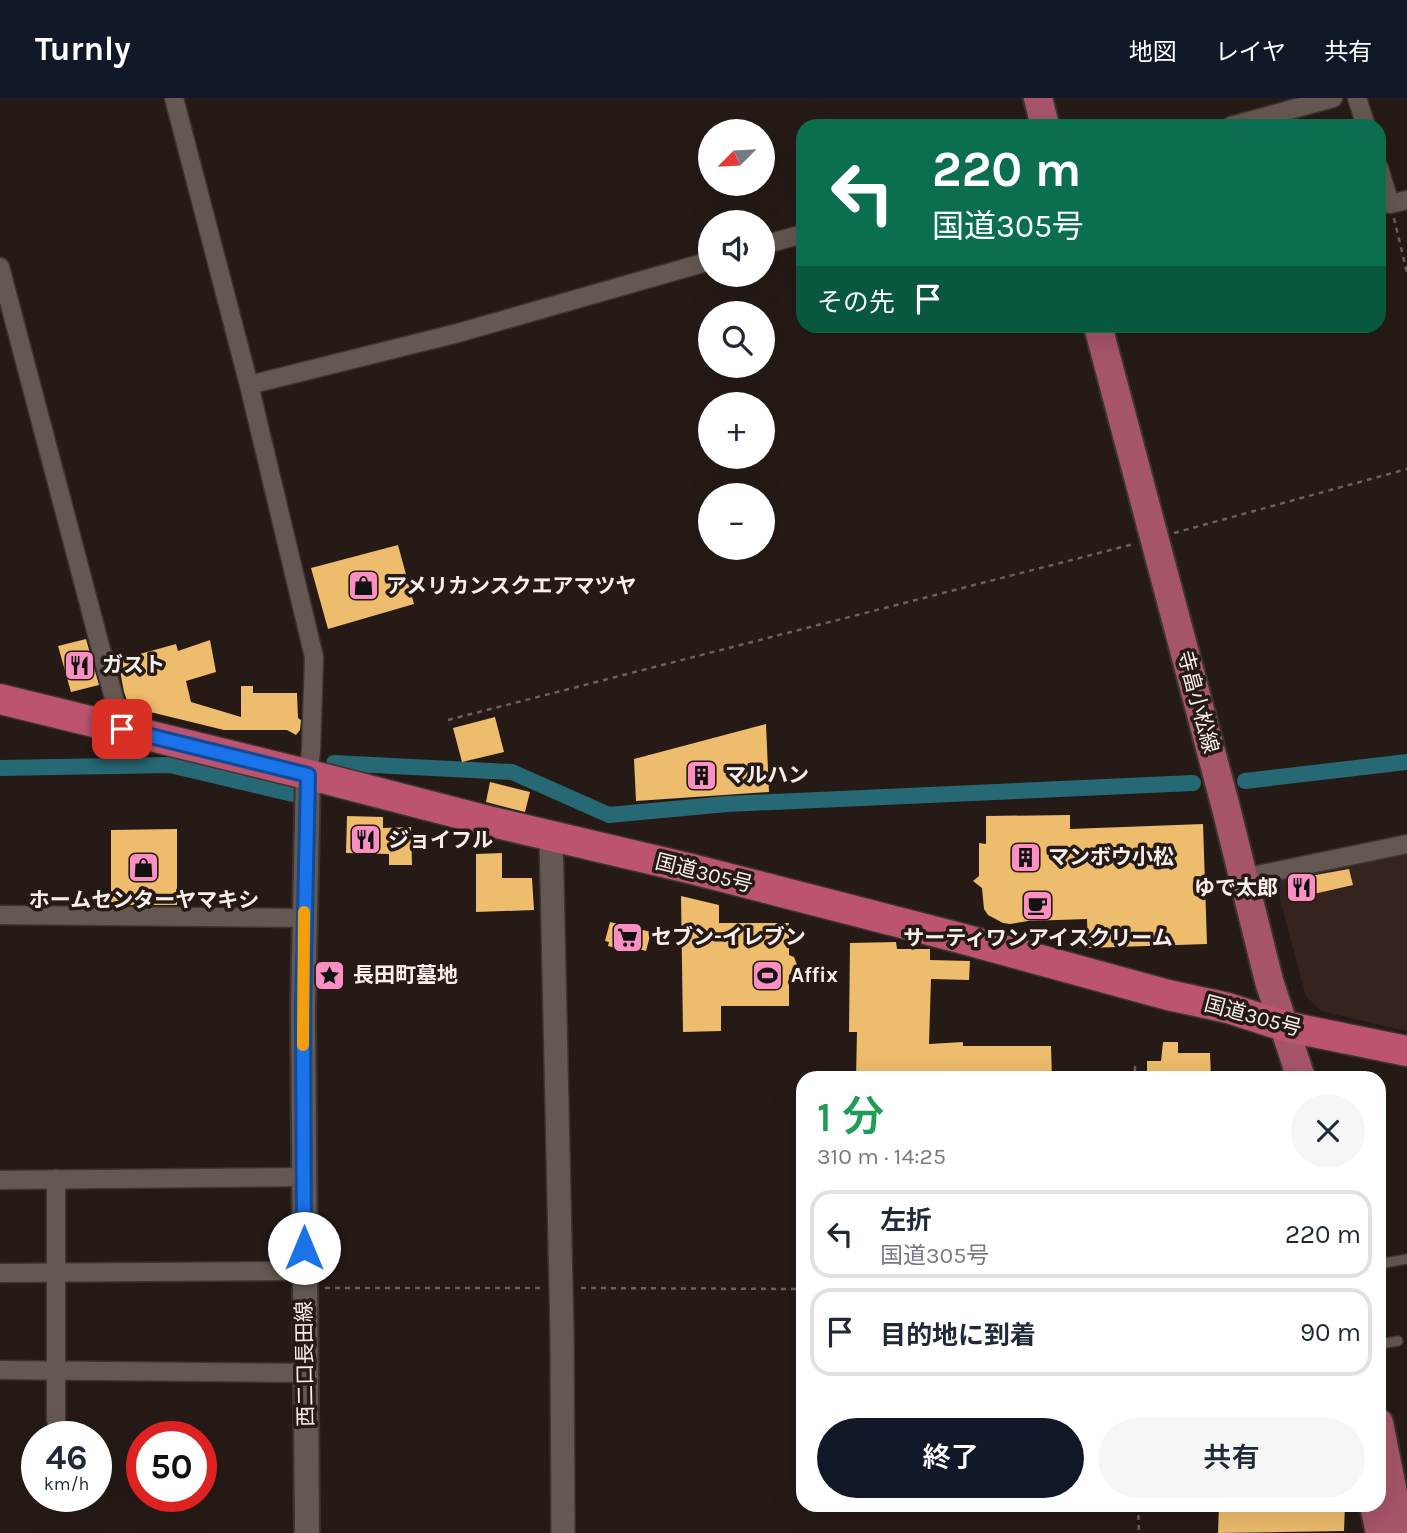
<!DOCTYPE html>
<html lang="ja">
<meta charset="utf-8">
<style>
:root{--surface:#fff;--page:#f6f6f7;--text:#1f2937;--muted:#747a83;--line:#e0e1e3;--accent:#111827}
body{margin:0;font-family:Karla,"Noto Sans JP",sans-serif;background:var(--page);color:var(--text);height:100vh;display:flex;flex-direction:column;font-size:26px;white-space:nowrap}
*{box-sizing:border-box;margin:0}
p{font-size:23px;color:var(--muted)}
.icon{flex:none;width:38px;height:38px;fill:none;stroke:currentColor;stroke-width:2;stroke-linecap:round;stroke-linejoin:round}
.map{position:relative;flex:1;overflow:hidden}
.side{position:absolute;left:796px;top:973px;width:590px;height:441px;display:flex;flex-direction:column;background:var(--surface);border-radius:21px;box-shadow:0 7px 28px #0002}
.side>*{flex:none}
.hud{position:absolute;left:796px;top:21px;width:590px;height:214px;border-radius:21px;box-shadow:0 7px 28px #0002;background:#0b6e4f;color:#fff;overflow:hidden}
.needle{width:46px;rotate:246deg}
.tools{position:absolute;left:698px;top:21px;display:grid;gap:14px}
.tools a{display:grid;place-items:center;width:77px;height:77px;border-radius:50%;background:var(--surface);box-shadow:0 7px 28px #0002;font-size:35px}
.speed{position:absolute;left:21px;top:1323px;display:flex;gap:14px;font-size:35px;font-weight:700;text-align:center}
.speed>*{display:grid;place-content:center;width:91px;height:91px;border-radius:50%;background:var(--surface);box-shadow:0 7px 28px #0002;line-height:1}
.speed small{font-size:18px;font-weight:400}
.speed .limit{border:10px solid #d22;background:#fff;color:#111}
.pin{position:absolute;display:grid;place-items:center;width:60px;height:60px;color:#fff;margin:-30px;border-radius:14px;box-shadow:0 4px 10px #0006}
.me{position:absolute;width:77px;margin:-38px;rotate:0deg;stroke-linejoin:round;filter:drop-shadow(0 0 5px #0008)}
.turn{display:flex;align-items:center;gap:24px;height:147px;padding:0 21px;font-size:32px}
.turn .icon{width:91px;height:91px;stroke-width:2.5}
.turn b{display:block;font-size:49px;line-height:60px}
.then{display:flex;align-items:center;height:66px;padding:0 21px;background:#0003;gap:14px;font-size:26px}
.round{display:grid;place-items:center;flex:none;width:74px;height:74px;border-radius:37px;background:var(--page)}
.head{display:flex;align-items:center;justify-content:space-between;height:119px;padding:0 21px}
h1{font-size:42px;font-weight:600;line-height:52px;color:#1e9e55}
.primary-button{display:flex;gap:14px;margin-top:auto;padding:14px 21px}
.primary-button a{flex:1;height:80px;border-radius:42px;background:var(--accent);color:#fff;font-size:28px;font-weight:600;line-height:80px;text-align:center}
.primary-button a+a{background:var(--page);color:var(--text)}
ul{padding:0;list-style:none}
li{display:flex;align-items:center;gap:21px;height:88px;margin:0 14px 10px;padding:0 7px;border:4px solid var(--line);border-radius:21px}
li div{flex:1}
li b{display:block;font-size:26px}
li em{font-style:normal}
header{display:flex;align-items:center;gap:42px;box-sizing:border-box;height:98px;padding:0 35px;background:var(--accent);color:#fff}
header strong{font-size:33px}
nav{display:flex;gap:38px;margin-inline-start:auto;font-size:24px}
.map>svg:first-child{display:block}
</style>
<header>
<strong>Turnly</strong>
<nav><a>地図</a><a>レイヤ</a><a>共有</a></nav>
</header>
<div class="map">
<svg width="1407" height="1435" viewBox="0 0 1407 1435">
<rect width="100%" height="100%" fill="#251a16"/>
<polygon fill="#34241d" points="1407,752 1407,933 1321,913 1306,898 1274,779"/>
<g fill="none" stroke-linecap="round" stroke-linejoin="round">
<g stroke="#266874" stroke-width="16">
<polyline points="334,665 512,674 609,717 727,706 1193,685"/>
<polyline points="0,670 170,667 293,696"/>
<polyline points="1245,683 1407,664"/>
</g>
</g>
<g fill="#edbc6c">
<polygon points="398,447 414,506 328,531 311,470"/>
<polygon points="86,541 99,587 71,594 58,548"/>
<polygon points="210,542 216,574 186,583 191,604 241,619 241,588 253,588 253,595 297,595 298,620 301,622 300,632 296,637 287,632 224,632 138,611 128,605 124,594 118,562 176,546 178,553"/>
<polygon points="495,619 504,654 462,664 453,630"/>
<polygon points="766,626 769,694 636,703 634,661"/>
<polygon points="490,684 530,694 525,714 486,704"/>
<polygon points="1070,717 1070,731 1203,726 1207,846 1088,850 1087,821 1028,823 1010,826 1003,825 988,817 984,811 982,790 973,783 979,778 979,745 986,746 986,718"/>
<polygon points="347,718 383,719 383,730 411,729 412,767 389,767 389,756 346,755"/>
<polygon points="177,731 177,807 111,807 111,732"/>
<polygon points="502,755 502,780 532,780 534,812 476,814 476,756"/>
<polygon points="1349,771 1353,787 1305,798 1305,796 1292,799 1288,782"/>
<polygon points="681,798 719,807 719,825 789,825 789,857 794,859 797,867 794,874 789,877 789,908 721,908 721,933 683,934"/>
<polygon points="610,824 651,834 646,853 620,846 619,851 608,848 609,844 605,843"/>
<polygon points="896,844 897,851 930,851 930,862 970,863 969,882 931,881 929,946 963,944 963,948 1051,948 1052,980 856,980 857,934 849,934 850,845"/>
<polygon points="1163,944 1178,944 1178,955 1210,955 1211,980 1147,980 1147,963 1161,963"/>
<polygon points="1219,1407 1345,1407 1344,1433 1218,1435"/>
</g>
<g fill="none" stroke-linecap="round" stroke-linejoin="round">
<defs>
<g id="service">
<polyline points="1379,1166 1407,1161"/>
<polyline points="1379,1246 1398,1243"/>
</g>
<g id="minor">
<polyline points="174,0 249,287 314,559 311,653 308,677"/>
<polyline points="1357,0 1366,28"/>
<polyline points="1231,28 1333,0"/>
<polyline points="1379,70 1390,106 1407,102"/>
<polyline points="763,147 803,136"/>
<polyline points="0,169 122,631"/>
<polyline points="249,287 458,235 710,163"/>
<polyline points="1243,780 1407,746"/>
<polyline points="0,817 304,820"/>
<polyline points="0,1082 304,1079"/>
<polyline points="0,1175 304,1173"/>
<polyline points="0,1272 305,1275"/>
<polyline points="56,1322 56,1081"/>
</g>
<polyline id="tertiary" points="551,738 562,1235 563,1435"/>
<polyline id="secondary" points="307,1435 303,910 308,677"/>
<g id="primary">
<polyline points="1038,0 1045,28"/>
<polyline points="1098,228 1226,710 1269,883 1301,980"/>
<polyline points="1379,1325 1401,1435"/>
<polyline points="1374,1407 1380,1435"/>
</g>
<polyline id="trunk" points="0,601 322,680 488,723 692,771 956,839 1168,897 1228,910 1284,928 1407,953"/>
</defs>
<use href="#service" stroke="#3d3432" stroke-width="12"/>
<use href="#minor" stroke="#3d3432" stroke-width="21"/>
<use href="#tertiary" stroke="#3d3432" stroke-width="26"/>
<use href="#secondary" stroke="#3d3432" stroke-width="28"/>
<use href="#primary" stroke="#3d3432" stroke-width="32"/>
<use href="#trunk" stroke="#3d3432" stroke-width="33"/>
<g stroke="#6a605c" stroke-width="2.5" stroke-dasharray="5 5" stroke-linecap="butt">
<polyline points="1394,120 1407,175"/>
<polyline points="1174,435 1407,371"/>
<polyline points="448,622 1134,446"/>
<polyline points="1135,968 1135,980"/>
<polyline points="325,1190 542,1190"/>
<polyline points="581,1190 803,1191"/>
<polyline points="1138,1407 1139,1435"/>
</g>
<use href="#service" stroke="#655852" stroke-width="9"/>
<use href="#minor" stroke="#655852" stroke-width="18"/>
<use href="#tertiary" stroke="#655852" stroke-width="23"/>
<use href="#secondary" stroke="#655852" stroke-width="24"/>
<use href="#primary" stroke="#a65569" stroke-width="28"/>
<use href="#trunk" stroke="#bc5470" stroke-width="30"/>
</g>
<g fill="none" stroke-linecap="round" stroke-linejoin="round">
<defs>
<polyline id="route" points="122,631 308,677 303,910 304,1150"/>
</defs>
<use href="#route" stroke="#114b97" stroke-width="18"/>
<use href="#route" stroke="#1a73e8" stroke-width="12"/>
<polyline stroke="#f59e0b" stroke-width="12" points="303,947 304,814"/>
</g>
<defs>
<symbol id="shop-square" viewBox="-11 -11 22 22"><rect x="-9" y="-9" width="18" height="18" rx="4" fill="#fb8fc4" stroke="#251a16"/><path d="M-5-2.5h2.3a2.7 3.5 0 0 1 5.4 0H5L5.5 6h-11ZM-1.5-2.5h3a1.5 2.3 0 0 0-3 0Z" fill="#111"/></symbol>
<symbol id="restaurant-square" viewBox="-11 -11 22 22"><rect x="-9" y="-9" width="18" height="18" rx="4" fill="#fb8fc4" stroke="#251a16"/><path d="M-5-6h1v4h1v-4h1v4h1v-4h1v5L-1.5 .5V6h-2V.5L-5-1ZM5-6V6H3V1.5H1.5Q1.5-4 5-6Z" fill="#111"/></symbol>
<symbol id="building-square" viewBox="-11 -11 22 22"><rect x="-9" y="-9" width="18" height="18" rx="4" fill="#fb8fc4" stroke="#251a16"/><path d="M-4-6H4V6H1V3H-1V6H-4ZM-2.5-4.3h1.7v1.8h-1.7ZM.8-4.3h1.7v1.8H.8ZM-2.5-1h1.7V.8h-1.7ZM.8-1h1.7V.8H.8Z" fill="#111"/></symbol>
<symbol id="cafe-square" viewBox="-11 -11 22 22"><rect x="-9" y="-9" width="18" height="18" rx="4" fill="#fb8fc4" stroke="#251a16"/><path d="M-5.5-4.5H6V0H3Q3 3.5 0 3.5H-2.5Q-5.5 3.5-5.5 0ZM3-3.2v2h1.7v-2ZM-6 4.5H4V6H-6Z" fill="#111"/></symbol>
<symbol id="supermarket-square" viewBox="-11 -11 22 22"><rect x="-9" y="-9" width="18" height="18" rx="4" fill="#fb8fc4" stroke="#251a16"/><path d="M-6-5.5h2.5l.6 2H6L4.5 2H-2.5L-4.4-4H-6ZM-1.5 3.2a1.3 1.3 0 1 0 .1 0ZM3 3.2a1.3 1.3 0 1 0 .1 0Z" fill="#111"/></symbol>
<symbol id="sight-square" viewBox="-11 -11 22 22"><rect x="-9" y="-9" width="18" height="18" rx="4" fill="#fb8fc4" stroke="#251a16"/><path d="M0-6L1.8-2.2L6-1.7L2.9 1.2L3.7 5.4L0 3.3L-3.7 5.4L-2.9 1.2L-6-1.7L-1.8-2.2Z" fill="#111"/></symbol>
<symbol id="stadium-square" viewBox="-11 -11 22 22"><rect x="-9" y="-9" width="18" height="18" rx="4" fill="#fb8fc4" stroke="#251a16"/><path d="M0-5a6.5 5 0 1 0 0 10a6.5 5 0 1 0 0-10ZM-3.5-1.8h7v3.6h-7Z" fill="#111"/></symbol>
</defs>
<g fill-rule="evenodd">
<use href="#shop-square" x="346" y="470" width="35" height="35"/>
<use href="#restaurant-square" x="62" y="550" width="35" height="35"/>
<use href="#building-square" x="684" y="660" width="35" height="35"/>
<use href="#restaurant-square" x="348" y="724" width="35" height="35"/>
<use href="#building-square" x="1008" y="742" width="35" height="35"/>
<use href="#shop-square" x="126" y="752" width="35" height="35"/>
<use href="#restaurant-square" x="1284" y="772" width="35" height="35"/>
<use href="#cafe-square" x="1020" y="790" width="35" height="35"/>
<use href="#supermarket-square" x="610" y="822" width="35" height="35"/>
<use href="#sight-square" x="312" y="860" width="35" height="35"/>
<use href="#stadium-square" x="750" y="860" width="35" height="35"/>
</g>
<g text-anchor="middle" stroke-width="7" stroke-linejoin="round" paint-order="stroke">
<g font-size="21" font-weight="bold" fill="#f7efec" stroke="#251a16" text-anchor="start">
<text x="386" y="495">アメリカンスクエアマツヤ</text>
<text x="102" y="574">ガスト</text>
<text x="725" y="684">マルハン</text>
<text x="388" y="749">ジョイフル</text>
<text x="1048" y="766">マンボウ小松</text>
<text x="1278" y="797" text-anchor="end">ゆで太郎</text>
<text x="144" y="809" text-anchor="middle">ホームセンターヤマキシ</text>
<text x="651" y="846">セブン-イレブン</text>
<text x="1038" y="847" text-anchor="middle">サーティワンアイスクリーム</text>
<text x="353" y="884">長田町墓地</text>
<text x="791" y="884">Affix</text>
</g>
<g font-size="21" fill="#f7efec" stroke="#251a16">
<text transform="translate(1198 604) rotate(75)" y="7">寺畠小松線</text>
<text transform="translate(704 775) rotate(14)" y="7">国道305号</text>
<text transform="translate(1253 918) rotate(15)" y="7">国道305号</text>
<text transform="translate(305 1266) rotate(-91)" y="7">西二口長田線</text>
</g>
</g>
</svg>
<div class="tools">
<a><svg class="needle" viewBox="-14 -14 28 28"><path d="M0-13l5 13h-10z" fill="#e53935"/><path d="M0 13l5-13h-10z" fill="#747a83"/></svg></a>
<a><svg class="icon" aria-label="sound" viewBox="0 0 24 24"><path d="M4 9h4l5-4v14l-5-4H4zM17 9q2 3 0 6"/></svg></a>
<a><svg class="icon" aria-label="search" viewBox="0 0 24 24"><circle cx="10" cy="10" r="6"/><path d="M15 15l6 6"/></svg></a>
<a>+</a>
<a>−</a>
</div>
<div class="speed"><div>46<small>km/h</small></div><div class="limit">50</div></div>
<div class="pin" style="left:122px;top:631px;background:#d93025"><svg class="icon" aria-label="arrive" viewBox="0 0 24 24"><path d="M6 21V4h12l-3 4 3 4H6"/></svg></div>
<svg class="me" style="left:304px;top:1150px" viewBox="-20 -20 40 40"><circle r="19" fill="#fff"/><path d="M0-13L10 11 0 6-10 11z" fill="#1a73e8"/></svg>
<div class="hud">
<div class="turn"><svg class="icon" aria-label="left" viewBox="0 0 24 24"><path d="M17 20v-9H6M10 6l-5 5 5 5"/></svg><div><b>220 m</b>国道305号</div></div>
<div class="then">その先<svg class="icon" aria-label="arrive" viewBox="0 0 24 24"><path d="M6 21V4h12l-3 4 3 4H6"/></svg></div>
</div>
<section class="side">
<div class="head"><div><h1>1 分</h1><p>310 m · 14:25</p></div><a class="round"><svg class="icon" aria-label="close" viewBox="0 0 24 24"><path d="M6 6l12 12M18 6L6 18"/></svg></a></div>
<ul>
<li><svg class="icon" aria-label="left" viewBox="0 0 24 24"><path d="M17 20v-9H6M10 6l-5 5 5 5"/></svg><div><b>左折</b><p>国道305号</p></div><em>220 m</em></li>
<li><svg class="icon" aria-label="arrive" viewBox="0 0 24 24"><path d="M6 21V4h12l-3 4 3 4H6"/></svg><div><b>目的地に到着</b></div><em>90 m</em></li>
</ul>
<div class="primary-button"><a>終了</a><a>共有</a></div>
</section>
</div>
